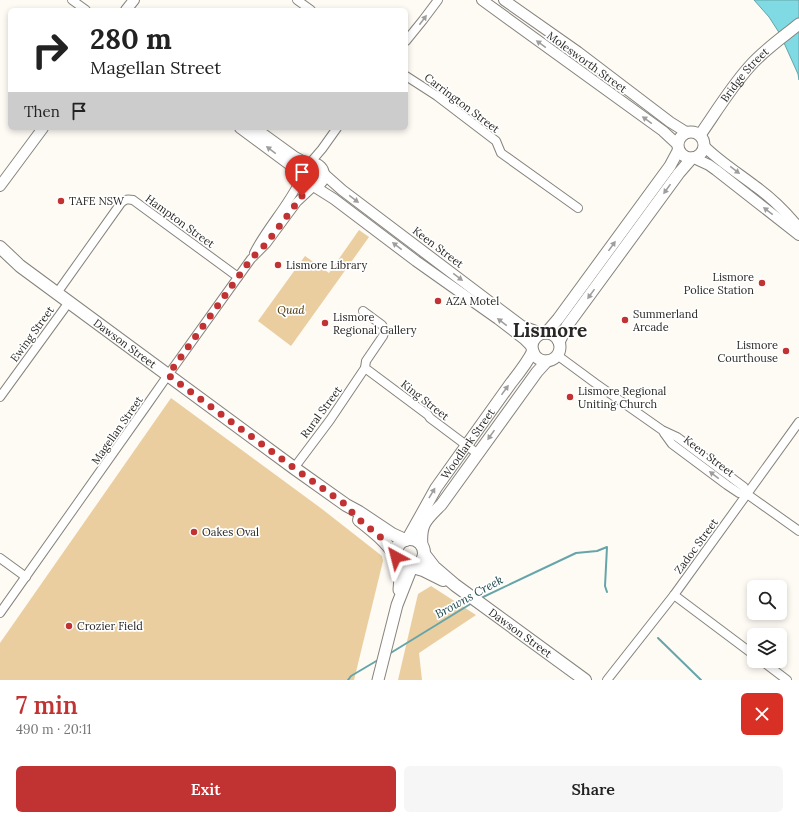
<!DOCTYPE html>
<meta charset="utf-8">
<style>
:root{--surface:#fff;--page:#f6f6f6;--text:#222;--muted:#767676;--accent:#c13332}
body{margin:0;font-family:Lora,serif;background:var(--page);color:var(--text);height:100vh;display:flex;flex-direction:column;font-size:15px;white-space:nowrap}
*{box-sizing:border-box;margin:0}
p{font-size:13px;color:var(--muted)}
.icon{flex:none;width:22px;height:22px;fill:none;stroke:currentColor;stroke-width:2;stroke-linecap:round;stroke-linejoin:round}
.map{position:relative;height:680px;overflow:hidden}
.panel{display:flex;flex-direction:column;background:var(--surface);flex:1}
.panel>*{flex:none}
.banner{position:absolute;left:8px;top:8px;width:400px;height:122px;border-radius:6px;box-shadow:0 2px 6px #0003;background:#fff;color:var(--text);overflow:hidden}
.fabs{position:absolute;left:747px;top:580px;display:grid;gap:8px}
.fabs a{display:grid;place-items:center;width:40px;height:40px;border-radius:6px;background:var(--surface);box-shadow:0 2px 6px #0003;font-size:20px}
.pin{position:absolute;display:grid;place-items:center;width:34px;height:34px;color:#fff;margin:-41px -17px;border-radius:50% 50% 50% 0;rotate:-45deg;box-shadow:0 0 4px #0007}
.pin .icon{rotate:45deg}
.me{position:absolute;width:44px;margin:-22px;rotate:322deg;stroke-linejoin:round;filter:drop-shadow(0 0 3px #0008)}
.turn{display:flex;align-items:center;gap:14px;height:84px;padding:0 16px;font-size:18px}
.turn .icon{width:52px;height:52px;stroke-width:2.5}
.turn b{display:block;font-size:28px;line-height:34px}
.then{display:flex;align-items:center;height:38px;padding:0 16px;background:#0003;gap:8px;font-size:15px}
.round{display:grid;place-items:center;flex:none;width:42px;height:42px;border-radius:6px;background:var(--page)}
.headline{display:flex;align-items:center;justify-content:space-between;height:68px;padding:0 16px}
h1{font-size:24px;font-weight:600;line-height:30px;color:var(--accent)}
.action{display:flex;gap:8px;margin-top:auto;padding:8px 16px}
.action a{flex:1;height:46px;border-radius:6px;background:var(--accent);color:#fff;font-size:16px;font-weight:600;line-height:46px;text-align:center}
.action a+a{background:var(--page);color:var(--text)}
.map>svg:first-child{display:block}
</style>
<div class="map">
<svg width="799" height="680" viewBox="0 0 799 680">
<rect width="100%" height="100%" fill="#fefaf4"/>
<g fill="#eace9f">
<polygon points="359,230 369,237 291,346 258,321 305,256 329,273"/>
<polygon points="171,398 322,509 382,556 383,561 354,680 0,680 0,643"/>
<polygon points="431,586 476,615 419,653 422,680 398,680 418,594"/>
</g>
<polygon fill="#7fdae3" stroke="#65a5aa" points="754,0 799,0 799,80 798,74 780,34 769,17"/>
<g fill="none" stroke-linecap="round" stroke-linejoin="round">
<g stroke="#65a5aa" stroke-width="2">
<polyline points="481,598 576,553 597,551 607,547 605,586 607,592"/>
<polyline points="658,638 701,680"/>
<polyline points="389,654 472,603"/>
<polyline points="348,680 351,676 378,660"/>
</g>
<defs>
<g id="minor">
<polyline points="72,0 86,10"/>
<polyline points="297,0 311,10"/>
<polyline points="406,41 423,20 438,0"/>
<polyline points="406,76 437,96 496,141 501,153 578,208"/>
<polyline points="310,163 322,149 337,128"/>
<path d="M254 253C267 227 288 206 300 180"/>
<path d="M57 293 121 203C125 199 128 199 133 200L238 277"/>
<polyline points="363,311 382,325 385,330 383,336 366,361 365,368 428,415 430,418 478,454"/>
<polyline points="557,355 595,383 662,430 677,437 744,487 747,494 799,531"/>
<polyline points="0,397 69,302"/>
<polyline points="664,433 672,444 727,485 739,493 747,494"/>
<polyline points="294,468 330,420 365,368"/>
<polyline points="0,558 26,577"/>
<polyline points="674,595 754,655"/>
<polyline points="0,613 147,405 168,375 251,259 266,244 297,202 312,188"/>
<polyline points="762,661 787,680"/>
<polyline points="607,680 674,595 799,422"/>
</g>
<g id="tertiary">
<polyline points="482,0 663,131 677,144"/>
<polyline points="504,0 578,52 670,122 686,132"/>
<polyline points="126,10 134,0"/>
<polyline points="240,128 290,165 300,174"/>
<polyline points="255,128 295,157 308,164"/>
<path d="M704 146C719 161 738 173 755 186 772 198 786 212 799 228"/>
<polyline points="694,158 709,165 716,170 799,235"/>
<circle cx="312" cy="175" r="12"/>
<polyline points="324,174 342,190 502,311 522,326 541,333"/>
<polyline points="0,186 43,128"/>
<polyline points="315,187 334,199 416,261 498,319 524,339 532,347"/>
</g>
<g id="secondary">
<circle cx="691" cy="145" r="13"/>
<path id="s1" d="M700 135C716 112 731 87 750 66 764 50 783 37 799 24"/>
<polyline points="546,333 558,319 670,166 678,151"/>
<circle cx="546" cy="347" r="14"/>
<polyline points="559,342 567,326 679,173 692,158"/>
<path id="s2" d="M407 540 436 488 511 383C519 373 527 363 533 351"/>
<path d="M422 546C420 524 426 520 441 505L537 372 547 361"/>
<polyline points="397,559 400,577 399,590"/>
<polyline points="378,680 397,605 412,567"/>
</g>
<g id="primary">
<path id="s3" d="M0 247 20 266 294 468 346 505 359 512 392 534 405 540"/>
<path d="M359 520C373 531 387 542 396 557"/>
<circle cx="410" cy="553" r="14"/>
<path id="s4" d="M424 554 434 567 455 585 585 680"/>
<polyline points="413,567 423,570 443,580"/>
</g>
</defs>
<use href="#minor" stroke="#87847e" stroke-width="10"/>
<use href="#tertiary" stroke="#87847e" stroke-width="12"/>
<use href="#secondary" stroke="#87847e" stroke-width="13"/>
<use href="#primary" stroke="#87847e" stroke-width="14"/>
<use href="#minor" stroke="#fff" stroke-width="8"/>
<use href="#tertiary" stroke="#fff" stroke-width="10"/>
<use href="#secondary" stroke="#fff" stroke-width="11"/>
<use href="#primary" stroke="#fff" stroke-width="12"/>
</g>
<defs><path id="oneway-solid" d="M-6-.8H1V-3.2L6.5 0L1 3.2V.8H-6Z"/></defs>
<g fill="#9f9e9d">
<use href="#oneway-solid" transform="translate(423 20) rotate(-53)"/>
<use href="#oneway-solid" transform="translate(541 44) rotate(-144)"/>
<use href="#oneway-solid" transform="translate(647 120) rotate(-144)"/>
<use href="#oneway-solid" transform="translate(271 150) rotate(-143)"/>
<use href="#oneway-solid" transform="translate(735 170) rotate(37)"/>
<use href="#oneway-solid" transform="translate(667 189) rotate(126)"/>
<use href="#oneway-solid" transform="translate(354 199) rotate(37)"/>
<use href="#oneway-solid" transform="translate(768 211) rotate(-142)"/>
<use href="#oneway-solid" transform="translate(397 246) rotate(-142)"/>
<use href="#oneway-solid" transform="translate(612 246) rotate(-54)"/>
<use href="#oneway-solid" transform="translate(458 277) rotate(37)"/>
<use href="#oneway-solid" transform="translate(591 294) rotate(126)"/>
<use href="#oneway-solid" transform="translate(502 322) rotate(-143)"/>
<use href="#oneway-solid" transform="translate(505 390) rotate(-54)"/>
<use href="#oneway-solid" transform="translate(491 435) rotate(125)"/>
<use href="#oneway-solid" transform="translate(714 475) rotate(-143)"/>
<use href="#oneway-solid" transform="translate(432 493) rotate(-59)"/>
</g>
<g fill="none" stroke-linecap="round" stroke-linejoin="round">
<polyline stroke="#c13332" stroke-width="7" stroke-dasharray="0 12.6" points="302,196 266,244 251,259 168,375 294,468 346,505 356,517 384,540 392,550 396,557"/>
</g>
<g fill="#c13332" stroke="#fff" stroke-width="1.5">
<circle cx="61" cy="201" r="4"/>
<circle cx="278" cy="265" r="4"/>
<circle cx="762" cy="283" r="4"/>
<circle cx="438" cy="301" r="4"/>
<circle cx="625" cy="320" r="4"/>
<circle cx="325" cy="323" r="4"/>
<circle cx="786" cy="351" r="4"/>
<circle cx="570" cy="397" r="4"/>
<circle cx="194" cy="532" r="4"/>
<circle cx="69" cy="626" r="4"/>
</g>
<g text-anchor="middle" stroke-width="3.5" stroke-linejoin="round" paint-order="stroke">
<g font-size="11" fill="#292825" stroke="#fff">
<text transform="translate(587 62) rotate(36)" y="4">Molesworth Street</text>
<text dy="4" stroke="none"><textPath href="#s1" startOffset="75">Bridge Street</textPath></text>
<text transform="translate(462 103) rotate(37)" y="4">Carrington Street</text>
<text transform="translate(180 221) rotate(36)" y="4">Hampton Street</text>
<text transform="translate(438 247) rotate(37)" y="4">Keen Street</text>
<text transform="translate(32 334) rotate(-54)" y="4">Ewing Street</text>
<text dy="4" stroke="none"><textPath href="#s3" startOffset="158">Dawson Street</textPath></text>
<text transform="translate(425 400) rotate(38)" y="4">King Street</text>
<text transform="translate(321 412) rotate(-54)" y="4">Rural Street</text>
<text transform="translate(117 430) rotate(-55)" y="4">Magellan Street</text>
<text dy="4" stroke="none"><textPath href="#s2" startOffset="114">Woodlark Street</textPath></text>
<text transform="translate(709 456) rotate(37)" y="4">Keen Street</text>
<text transform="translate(696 546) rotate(-54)" y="4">Zadoc Street</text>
<text dy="4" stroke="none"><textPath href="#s4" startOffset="125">Dawson Street</textPath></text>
</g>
<g font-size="11" fill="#292825" stroke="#fff" text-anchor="start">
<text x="69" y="205">TAFE NSW</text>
<text x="286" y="269">Lismore Library</text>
<text x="754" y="281" text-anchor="end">Lismore<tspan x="754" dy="13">Police Station</tspan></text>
<text x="446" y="305">AZA Motel</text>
<text x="633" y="318">Summerland<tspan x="633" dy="13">Arcade</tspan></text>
<text x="333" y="321">Lismore<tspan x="333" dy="13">Regional Gallery</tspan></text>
<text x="778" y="349" text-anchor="end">Lismore<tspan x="778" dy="13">Courthouse</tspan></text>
<text x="578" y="395">Lismore Regional<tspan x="578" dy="13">Uniting Church</tspan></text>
<text x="202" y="536">Oakes Oval</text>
<text x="77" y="630">Crozier Field</text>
</g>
<g font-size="11" font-style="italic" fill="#483100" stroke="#fff">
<text x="291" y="314">Quad</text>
</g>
<g font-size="12" font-style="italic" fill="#1e494d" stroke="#fff">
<text transform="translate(469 597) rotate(-29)" y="4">Browns Creek</text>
</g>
<g font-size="19" font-weight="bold" fill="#292825" stroke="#fff">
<text x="550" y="337">Lismore</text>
</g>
</g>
</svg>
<div class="fabs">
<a><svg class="icon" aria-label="search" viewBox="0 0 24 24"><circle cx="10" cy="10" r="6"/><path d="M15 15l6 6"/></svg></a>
<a><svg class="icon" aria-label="layers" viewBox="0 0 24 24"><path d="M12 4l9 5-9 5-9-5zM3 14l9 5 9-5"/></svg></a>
</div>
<div class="pin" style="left:302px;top:196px;background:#d93025"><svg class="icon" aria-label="arrive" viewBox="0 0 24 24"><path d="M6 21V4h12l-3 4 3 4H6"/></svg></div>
<svg class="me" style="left:396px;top:557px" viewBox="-20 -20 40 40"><path d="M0-17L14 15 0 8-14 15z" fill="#c13332" stroke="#fff" stroke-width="4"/></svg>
<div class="banner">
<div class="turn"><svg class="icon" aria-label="right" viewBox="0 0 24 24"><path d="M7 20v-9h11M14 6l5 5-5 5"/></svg><div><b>280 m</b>Magellan Street</div></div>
<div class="then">Then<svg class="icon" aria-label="arrive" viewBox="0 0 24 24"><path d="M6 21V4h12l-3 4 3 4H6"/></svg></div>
</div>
</div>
<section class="panel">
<div class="headline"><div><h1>7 min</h1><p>490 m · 20:11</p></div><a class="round" style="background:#d93025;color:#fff"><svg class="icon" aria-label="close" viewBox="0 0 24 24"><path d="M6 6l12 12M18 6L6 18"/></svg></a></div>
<div class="action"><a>Exit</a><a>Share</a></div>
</section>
